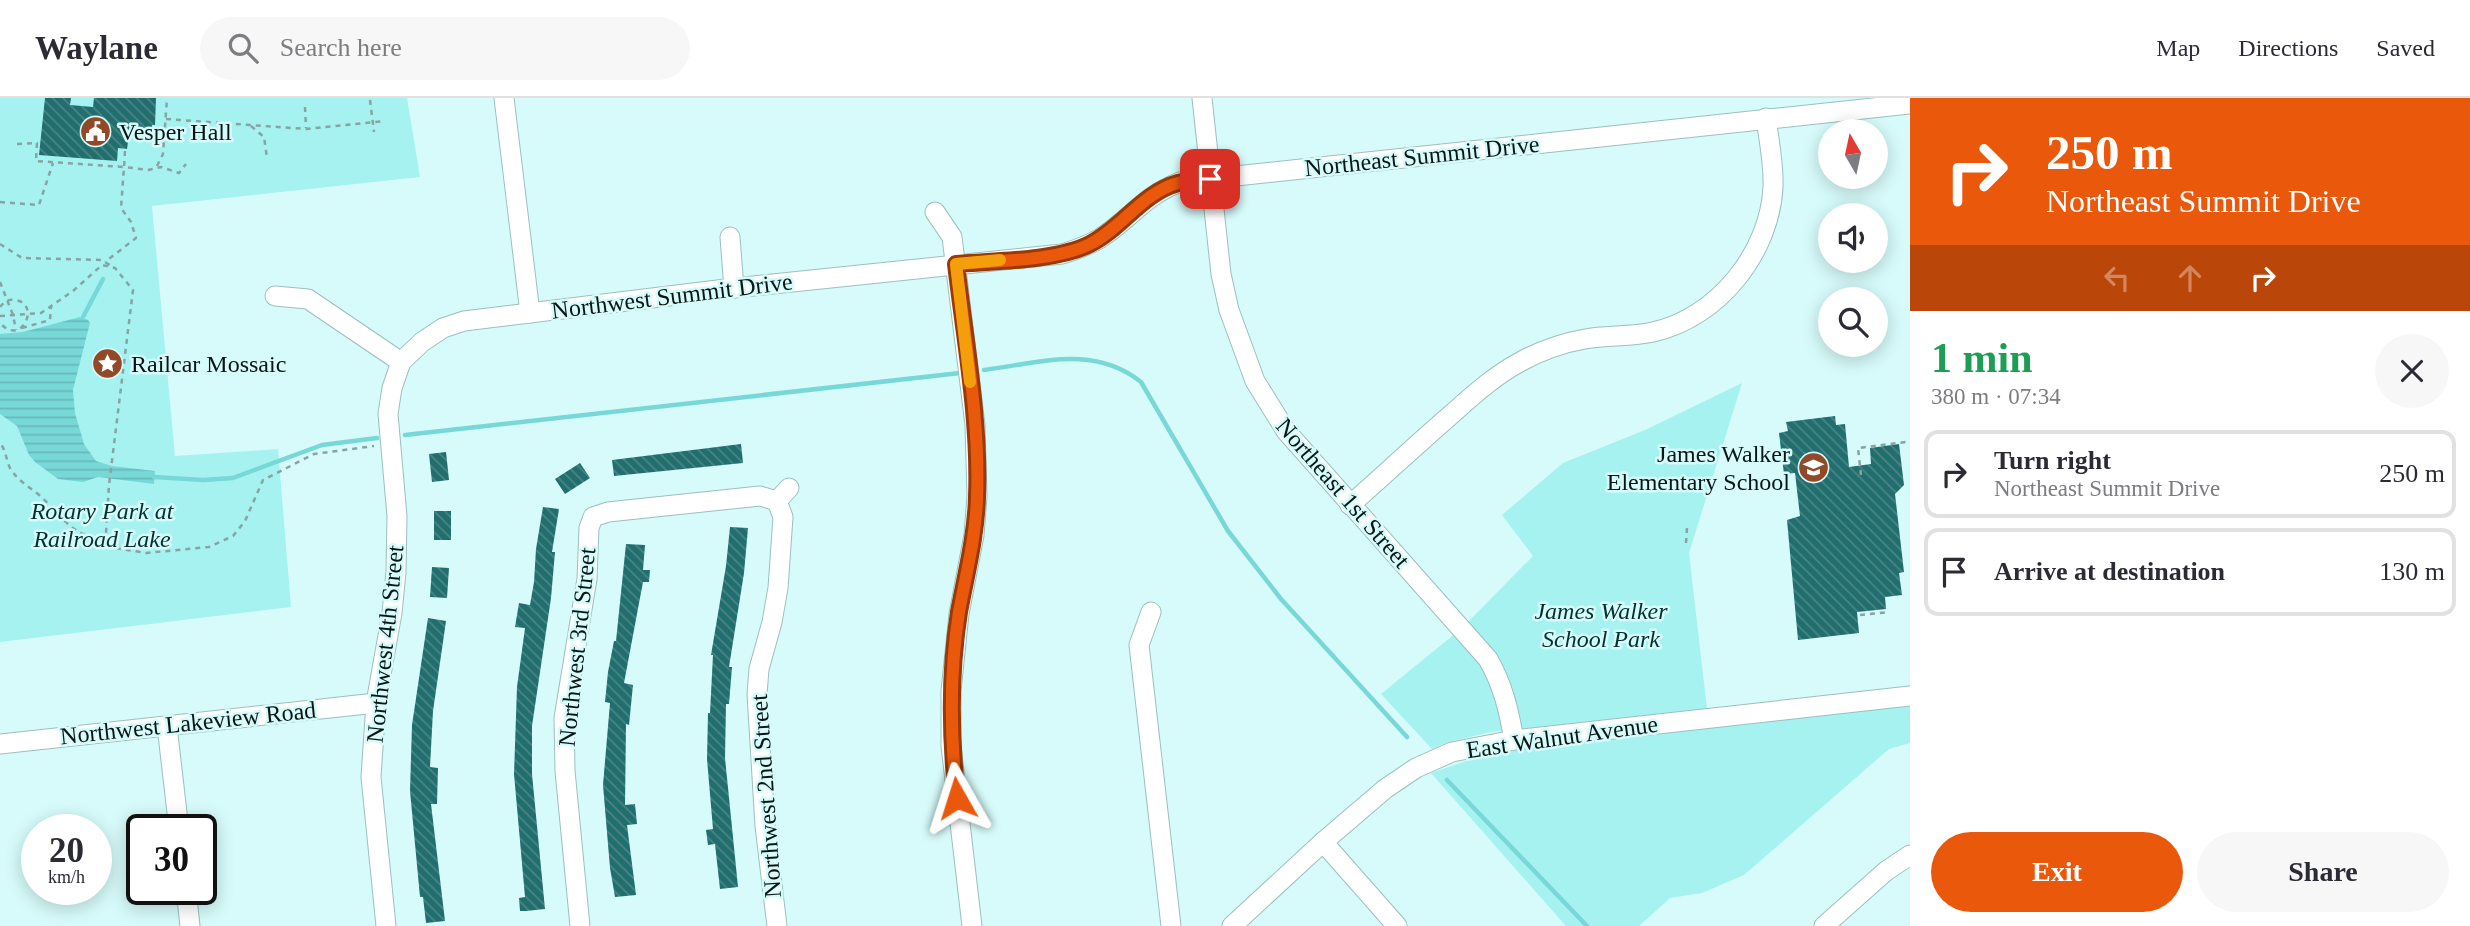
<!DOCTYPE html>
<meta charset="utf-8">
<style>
:root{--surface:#fff;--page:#f7f7f7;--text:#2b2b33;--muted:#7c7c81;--line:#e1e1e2;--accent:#ea580c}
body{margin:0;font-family:"Times New Roman",serif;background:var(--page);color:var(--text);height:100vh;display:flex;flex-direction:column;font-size:26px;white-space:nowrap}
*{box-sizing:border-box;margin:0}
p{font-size:23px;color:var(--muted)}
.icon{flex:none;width:38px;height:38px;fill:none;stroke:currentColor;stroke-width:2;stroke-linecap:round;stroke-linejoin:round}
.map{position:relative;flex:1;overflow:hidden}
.drawer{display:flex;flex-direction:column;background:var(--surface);width:560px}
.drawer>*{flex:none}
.banner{background:#ea580c;color:#fff;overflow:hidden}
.needle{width:46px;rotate:351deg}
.tools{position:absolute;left:1818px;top:21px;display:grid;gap:14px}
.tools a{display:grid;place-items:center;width:70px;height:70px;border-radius:50%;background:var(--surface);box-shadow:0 4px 18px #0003;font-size:35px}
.speed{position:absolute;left:21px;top:716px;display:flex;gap:14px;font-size:35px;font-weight:700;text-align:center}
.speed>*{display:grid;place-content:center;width:91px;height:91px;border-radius:50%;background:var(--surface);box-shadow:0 4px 18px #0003;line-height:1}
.speed small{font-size:18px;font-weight:400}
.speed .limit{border:4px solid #111;border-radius:10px;background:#fff;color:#111}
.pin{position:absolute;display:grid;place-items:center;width:60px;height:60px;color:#fff;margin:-30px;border-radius:14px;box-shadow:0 4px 10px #0006}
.me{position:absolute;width:77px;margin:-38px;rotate:354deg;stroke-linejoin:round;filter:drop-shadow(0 0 5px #0008)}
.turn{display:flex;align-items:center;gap:24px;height:147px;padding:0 21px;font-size:32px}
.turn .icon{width:91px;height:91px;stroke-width:2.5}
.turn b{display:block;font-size:49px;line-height:60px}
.lanes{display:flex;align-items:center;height:66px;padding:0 21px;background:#0003;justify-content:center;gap:35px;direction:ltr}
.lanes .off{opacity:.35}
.round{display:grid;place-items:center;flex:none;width:74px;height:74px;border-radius:37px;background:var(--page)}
.overview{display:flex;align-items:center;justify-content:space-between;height:119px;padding:0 21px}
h1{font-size:42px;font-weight:700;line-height:52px;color:#1e9e55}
.button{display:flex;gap:14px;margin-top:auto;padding:14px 21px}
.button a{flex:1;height:80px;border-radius:42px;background:var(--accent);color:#fff;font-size:28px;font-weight:700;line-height:80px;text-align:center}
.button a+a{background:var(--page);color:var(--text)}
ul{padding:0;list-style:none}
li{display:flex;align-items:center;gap:21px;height:88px;margin:0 14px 10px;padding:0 7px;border:4px solid var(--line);border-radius:14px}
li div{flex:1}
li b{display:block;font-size:26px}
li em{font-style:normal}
header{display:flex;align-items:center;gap:42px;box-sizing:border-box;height:98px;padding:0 35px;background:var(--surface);border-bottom:2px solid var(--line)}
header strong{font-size:33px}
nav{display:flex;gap:38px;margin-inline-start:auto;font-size:24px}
.search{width:490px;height:63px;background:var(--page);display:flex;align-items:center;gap:18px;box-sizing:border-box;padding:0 24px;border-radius:38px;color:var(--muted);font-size:26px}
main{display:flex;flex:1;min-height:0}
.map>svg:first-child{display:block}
</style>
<header>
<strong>Waylane</strong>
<div class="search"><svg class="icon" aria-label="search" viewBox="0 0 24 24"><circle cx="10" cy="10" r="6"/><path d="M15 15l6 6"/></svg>Search here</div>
<nav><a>Map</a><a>Directions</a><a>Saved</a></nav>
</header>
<main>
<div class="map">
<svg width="1910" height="828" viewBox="0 0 1910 828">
<defs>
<pattern id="water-rules" width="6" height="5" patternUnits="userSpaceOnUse" patternTransform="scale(1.75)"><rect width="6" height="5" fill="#78d8d8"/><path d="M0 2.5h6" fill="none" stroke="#66b9b9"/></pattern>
<pattern id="building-back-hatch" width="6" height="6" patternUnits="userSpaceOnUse" patternTransform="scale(1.75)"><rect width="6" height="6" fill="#206e6e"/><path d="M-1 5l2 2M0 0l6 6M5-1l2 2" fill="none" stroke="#4d8484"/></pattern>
</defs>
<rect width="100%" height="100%" fill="#d6fbfa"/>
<g fill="#a6f2f1">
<polygon points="0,0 407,0 420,79 152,108 175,358 278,351 291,509 0,544"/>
<polygon points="1742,285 1689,455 1707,611 1491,634 1448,644 1432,651 1381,596 1462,530 1533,458 1502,417 1563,365 1645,332"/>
<polygon points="1910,607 1910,645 1889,651 1744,777 1702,795 1670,800 1639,828 1566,828 1431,675 1484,657 1583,641"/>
</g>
<polygon fill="url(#water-rules)" points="80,219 88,222 90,225 73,292 75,315 84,346 96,363 112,368 155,373 154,386 98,379 83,384 58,381 35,364 29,357 17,328 0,316 0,236 23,234"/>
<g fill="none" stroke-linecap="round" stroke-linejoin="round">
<g stroke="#78d8d8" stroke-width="4.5">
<polyline points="83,219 103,181"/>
<path d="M984 272C1040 265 1093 246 1141 284L1228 433 1281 501 1407 639"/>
<polyline points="405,337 960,275"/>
<polyline points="154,379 203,382 233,380 322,347 377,340"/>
<polyline points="1447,682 1587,828"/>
</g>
</g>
<g fill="url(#building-back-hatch)">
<polygon points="45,0 71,0 70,7 93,9 94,0 156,0 155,27 152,27 151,38 129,37 127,51 118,50 117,63 39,57"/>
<polygon points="1835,318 1836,327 1845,326 1849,369 1871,366 1870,350 1899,346 1904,387 1895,396 1904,474 1899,475 1902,497 1885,499 1886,511 1857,514 1859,535 1798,542 1787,422 1800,418 1795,375 1784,376 1779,335 1788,333 1786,324"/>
<polygon points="741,346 743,365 614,378 612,362"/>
<polygon points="446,354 449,382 432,384 429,356"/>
<polygon points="580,365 590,380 565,396 555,381"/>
<polygon points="543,409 559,411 552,454 555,454 551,500 532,628 532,676 545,811 526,813 520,813 519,800 525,799 514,676 517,589 525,530 515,529 519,505 530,507 534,484 536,451"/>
<rect x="434" y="413" width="17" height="29"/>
<polygon points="730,429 748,430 744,475 729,569 732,569 729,606 726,606 725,660 738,789 720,791 715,746 708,747 706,732 713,731 707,661 708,615 710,615 713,557 711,557 726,468"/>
<polygon points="626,446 645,447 643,472 650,472 649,484 643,484 624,585 633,587 629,627 626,626 625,707 635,706 637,726 627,727 636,797 615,799 610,770 603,687 610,605 605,604 608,574 614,543 616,543"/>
<polygon points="432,469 449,470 447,500 430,499"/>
<polygon points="428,520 446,523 433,613 430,669 438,670 437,706 431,706 445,823 426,825 423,799 420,799 410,693 412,627"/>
</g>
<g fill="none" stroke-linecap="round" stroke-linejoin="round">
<defs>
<g id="minor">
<polyline points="504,0 530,215"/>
<path d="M1202 0 1221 176 1229 212 1255 283 1286 333 1488 561C1503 587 1509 613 1514 642"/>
<polyline points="935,114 952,139 975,327 977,398 974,437 959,516 951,593 951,648 972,828"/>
<polyline points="730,139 734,190"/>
<polyline points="275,198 308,201 401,264"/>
<polyline points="777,403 783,419 778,490 772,524 759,571 757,596 765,728 777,828"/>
<path d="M1350 407C1382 379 1413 350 1445 322 1469 301 1492 279 1520 264 1540 253 1562 245 1585 241 1607 237 1631 239 1653 234 1718 220 1770 154 1773 89 1774 66 1769 43 1766 20"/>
<polyline points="1151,514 1139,547 1171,828"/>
<polyline points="167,628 179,732"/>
<polyline points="0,646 376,605"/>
<polyline points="1323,744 1397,828"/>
<polyline points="186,791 190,828"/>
<path d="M386 828 371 679 376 605 392 515 396 474 397 418 388 316 392 290 401 264 422 244 443 230 464 223 734 190 1062 156C1075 152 1087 148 1099 141 1130 122 1142 99 1180 84L1910 6"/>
<polyline points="580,828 565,673 564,620 587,481 589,430 593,419 608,414 760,398 777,403 789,390"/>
<polyline points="1232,828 1323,744 1385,691 1416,670 1452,654 1514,642 1910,598"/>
<polyline points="1824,828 1886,773 1910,757"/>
</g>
</defs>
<use href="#minor" stroke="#9cbfbe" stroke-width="21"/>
<g stroke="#88a3a3" stroke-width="2.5" stroke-dasharray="5 5" stroke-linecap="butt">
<polyline points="370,2 374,34"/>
<polyline points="305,9 306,30"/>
<polyline points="166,21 306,31 384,23"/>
<polyline points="251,28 264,39 267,60"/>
<polyline points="17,46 37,45 36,63 124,69 121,110 131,124 136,140 105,164"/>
<polyline points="125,53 124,69 148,72 161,69 179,75 186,66"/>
<polyline points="157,68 163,56 167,0"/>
<polyline points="0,104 39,107 53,65"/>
<polyline points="0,146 22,160 101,162 110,167"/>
<polyline points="0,184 13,217 16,232"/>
<path d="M0 209C4 204 8 201 14 202 42 204 22 250 0 225"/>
<path d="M0 218 41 215 73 193 102 167 115 170 133 192 109 387 106 435 98 442C66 432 62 417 38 396 28 388 17 382 10 370 6 362 6 352 0 345"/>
<polyline points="22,230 50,222 51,209"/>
<polyline points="1861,377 1858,350 1906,344"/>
<polyline points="98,442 109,449 146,455 209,449 233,438 245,423 263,382 314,356 374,348"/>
<polyline points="1686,445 1687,430"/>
<polyline points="1860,517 1889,514"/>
</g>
<use href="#minor" stroke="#fff" stroke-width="19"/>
</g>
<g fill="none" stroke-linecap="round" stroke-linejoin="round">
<defs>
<path id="route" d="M957 700C950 637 949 577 959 514 966 476 976 438 977 399 980 322 965 243 956 166 994 163 1057 163 1090 146 1122 130 1142 95 1178 85 1188 82 1200 82 1210 81"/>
</defs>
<use href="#route" stroke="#983908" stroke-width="18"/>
<use href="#route" stroke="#ea580c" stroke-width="12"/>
<polyline stroke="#f59e0b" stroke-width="12" points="970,284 956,166 1000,162"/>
</g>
<defs>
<symbol id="civic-disc" viewBox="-11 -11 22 22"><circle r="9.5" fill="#914927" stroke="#d6fbfa"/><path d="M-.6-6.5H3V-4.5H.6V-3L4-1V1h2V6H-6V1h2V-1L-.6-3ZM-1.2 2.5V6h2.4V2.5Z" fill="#fff"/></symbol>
<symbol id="sight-disc" viewBox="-11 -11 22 22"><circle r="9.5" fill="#914927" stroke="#d6fbfa"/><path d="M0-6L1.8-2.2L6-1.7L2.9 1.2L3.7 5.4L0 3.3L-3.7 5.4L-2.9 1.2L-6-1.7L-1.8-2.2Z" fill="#fff"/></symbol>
<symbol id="school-disc" viewBox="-11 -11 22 22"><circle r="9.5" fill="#914927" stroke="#d6fbfa"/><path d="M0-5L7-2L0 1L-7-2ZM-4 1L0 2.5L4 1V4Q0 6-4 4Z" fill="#fff"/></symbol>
</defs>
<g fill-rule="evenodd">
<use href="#civic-disc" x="78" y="16" width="35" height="35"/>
<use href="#sight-disc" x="90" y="248" width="35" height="35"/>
<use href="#school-disc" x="1796" y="352" width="35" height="35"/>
</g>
<g text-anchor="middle" stroke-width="5" stroke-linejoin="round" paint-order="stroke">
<g font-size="24" fill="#091616" stroke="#d6fbfa" text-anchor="start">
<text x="119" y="42">Vesper Hall</text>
<text x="131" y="274">Railcar Mossaic</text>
<text x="1790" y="364" text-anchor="end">James Walker<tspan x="1790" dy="28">Elementary School</tspan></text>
</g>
<g font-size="24" fill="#091616" stroke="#d6fbfa">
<text transform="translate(1422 58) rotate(-6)" y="8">Northeast Summit Drive</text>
<text transform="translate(672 198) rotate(-7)" y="8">Northwest Summit Drive</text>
<text transform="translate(1343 395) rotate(49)" y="8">Northeast 1st Street</text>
<text transform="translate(385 546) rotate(-84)" y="8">Northwest 4th Street</text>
<text transform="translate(577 549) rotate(-84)" y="8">Northwest 3rd Street</text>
<text transform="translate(188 625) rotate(-6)" y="8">Northwest Lakeview Road</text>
<text transform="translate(1562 639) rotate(-8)" y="8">East Walnut Avenue</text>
<text transform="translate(766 698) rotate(-94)" y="8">Northwest 2nd Street</text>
</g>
<g font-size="24" font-style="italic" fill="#013232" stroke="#d6fbfa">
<text x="102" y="421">Rotary Park at<tspan x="102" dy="28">Railroad Lake</tspan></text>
<text x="1601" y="521">James Walker<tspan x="1601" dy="28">School Park</tspan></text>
</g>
</g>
</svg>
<div class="tools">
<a><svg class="needle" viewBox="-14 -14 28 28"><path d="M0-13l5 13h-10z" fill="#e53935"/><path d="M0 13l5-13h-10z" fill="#7c7c81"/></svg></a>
<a><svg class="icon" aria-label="sound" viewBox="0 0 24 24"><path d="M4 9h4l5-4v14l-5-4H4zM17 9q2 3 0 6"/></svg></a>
<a><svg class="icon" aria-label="search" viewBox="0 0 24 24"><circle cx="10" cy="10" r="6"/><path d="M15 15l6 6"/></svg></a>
</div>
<div class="speed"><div>20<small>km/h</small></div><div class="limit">30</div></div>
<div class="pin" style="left:1210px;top:81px;background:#d93025"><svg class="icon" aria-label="arrive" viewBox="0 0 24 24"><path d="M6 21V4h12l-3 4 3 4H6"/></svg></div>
<svg class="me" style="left:957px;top:700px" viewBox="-20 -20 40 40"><path d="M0-17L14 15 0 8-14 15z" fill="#ea580c" stroke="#fff" stroke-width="4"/></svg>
</div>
<section class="drawer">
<div class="banner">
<div class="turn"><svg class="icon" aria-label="right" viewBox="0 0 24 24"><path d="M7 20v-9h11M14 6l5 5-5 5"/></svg><div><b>250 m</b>Northeast Summit Drive</div></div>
<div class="lanes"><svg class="icon off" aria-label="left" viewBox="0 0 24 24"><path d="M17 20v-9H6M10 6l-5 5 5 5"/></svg><svg class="icon off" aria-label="ahead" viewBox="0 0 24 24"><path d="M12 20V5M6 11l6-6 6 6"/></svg><svg class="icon" aria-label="right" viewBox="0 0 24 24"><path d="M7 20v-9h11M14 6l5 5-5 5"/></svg></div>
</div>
<div class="overview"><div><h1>1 min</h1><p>380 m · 07:34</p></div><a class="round"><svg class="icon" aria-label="close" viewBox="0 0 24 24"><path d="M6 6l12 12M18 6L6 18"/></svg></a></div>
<ul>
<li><svg class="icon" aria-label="right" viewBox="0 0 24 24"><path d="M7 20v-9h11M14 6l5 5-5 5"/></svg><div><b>Turn right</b><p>Northeast Summit Drive</p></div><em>250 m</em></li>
<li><svg class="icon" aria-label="arrive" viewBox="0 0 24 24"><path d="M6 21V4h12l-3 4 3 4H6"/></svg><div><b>Arrive at destination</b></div><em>130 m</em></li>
</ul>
<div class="button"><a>Exit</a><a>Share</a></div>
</section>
</main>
